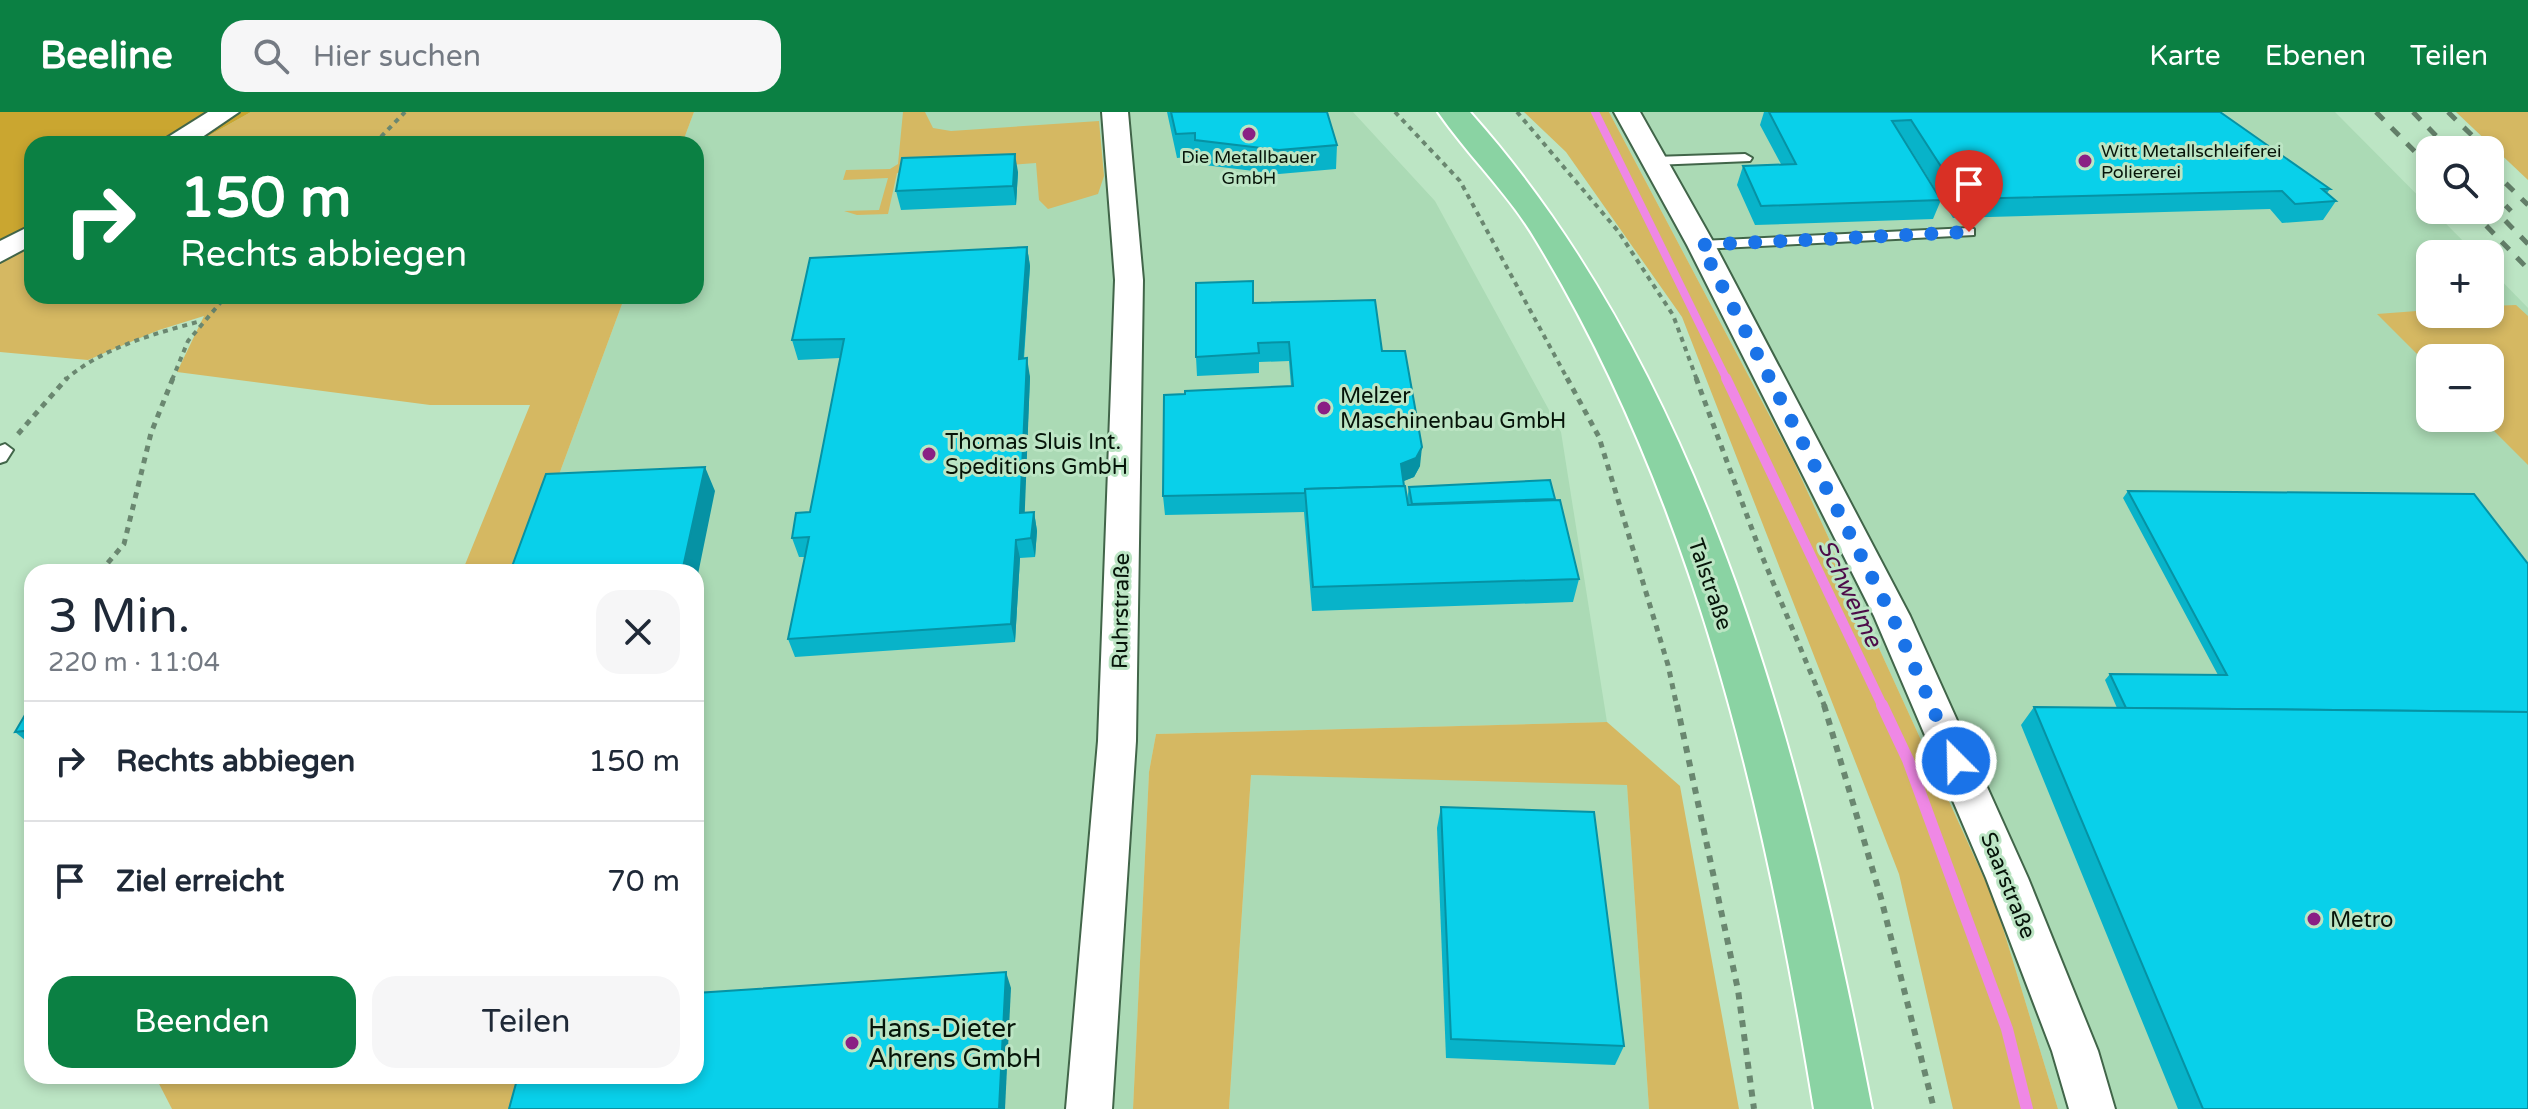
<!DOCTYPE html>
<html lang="de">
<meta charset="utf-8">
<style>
:root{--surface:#fff;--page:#f6f6f7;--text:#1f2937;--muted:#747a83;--line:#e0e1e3;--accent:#0b8043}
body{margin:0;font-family:"Varela Round",sans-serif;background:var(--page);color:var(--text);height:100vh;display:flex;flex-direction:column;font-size:30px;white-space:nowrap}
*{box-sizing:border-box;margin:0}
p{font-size:26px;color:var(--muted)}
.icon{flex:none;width:44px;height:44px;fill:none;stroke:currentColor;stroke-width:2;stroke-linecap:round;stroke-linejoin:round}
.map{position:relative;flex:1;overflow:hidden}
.panel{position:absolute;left:24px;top:452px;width:680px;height:520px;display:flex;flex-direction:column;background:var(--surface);border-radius:24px;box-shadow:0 4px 12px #0003}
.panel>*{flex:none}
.banner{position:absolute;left:24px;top:24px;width:680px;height:168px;border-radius:24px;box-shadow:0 4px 12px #0003;background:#0b8043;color:#fff;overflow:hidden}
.fabs{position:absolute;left:2416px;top:24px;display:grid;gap:16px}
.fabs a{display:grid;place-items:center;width:88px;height:88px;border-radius:16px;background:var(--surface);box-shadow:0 4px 12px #0003;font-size:40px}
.pin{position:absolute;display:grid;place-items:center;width:68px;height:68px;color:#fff;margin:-82px -34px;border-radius:50% 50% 50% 0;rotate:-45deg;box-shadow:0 0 8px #0007}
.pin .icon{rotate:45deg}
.me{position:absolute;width:88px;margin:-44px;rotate:337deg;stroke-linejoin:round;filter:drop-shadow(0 0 6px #0008)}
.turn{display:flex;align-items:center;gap:28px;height:168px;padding:0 24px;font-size:36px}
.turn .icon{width:104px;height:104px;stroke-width:2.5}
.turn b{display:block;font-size:56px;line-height:68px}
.round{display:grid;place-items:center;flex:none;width:84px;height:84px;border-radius:24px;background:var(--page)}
.headline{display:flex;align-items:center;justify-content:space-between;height:136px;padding:0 24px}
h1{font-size:48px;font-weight:600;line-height:60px}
.primary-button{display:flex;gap:16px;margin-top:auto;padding:16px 24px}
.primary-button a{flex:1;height:92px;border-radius:24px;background:var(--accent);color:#fff;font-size:32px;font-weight:600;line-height:92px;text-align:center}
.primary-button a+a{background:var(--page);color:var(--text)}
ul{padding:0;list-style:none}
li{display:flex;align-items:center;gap:24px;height:120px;padding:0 24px;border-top:2px solid var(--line)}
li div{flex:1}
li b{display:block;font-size:30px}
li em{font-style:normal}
header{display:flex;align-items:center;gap:48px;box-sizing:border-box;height:112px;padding:0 40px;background:var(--accent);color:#fff}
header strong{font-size:38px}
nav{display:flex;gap:44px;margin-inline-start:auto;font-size:28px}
.search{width:560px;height:72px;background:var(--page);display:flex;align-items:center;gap:20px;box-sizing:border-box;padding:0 28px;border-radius:24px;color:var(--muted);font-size:30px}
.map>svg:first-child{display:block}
</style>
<header>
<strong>Beeline</strong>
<div class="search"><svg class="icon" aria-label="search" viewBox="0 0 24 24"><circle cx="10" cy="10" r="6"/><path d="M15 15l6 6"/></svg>Hier suchen</div>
<nav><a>Karte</a><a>Ebenen</a><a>Teilen</a></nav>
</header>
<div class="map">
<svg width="2528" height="997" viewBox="0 0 2528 997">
<rect width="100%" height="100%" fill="#bce5c4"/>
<g fill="#abdab5" fill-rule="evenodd">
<polygon points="694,0 1353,0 1435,89 1561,320 1607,610 1156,622 1149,660 1133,997 515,997 696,964 696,460 523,460 625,184 696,184 696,32 682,32"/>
<path d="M1609 0H2335L2476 142H2430V202H2490V157L2528 196V997H2058L1995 790 1793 348ZM2430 246H2490V306H2430Z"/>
<polygon points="1251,663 1627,672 1649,997 1229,997"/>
</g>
<g fill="#d5b862">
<polygon points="251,0 694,0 682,32 194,32"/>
<polygon points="903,0 925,0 933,16 951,19 1099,9 1104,64 1098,82 1048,97 1039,88 1036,51 897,61 888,102 857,103 844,99 879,98 888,66 843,68 846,58 890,57 898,52"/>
<polygon points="1524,0 1609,0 1793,348 1995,790 2058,997 1953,997 1899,762 1682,205 1566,40"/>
<polygon points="2456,0 2528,0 2528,68"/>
<polygon points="32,124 32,184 625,184 523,460 462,460 530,293 430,293 177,260 204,204 159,218 88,248 0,240 0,143"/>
<polygon points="2516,193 2528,204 2528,353 2481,306 2490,306 2490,246 2430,246 2430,255 2377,202 2430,198 2430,202 2490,202 2490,194"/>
<polygon points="1607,610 1680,674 1739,997 1649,997 1627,673 1251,663 1229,997 1133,997 1149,660 1156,622"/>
<polygon points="155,964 523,964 515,997 172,997"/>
</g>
<polygon fill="#caa630" points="0,0 251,0 194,32 32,32 32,124 0,142"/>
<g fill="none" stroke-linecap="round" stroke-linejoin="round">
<polyline stroke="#ef88e5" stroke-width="8" points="1595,0 1727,268"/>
<polyline stroke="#ef88e5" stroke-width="10" points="1726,266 1883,595"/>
<polyline stroke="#ef88e5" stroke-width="12" points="1882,593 1908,648 2007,917 2027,997"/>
<defs>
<g id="lane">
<polygon points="1745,42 1752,46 1750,49 1654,53 1647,49 1654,45"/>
<polygon points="1969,116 1974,117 1974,123 1701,137 1694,133 1701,129"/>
<polygon points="5,332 13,338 6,349 0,351 0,334"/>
</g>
<g id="street">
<polygon points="208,0 239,0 192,32 161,32 165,27"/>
<polygon points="1102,0 1128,0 1143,168 1136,629 1112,997 1066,997 1098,629 1115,168"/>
<polygon points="1614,0 1640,0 1715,133 1910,504 2028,766 2098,939 2115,997 2069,997 2052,939 1986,766 1874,504 1687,133"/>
<polygon points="32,113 32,133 0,150 0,129"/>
</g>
<path id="primary" d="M1438 0H1470C1708 267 1805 654 1872 997H1814C1765 698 1696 392 1537 130 1509 82 1469 45 1438 0Z"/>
</defs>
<use href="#lane" stroke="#416549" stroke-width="4"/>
<use href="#street" stroke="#416549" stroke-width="4"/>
<use href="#primary" stroke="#fff" stroke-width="4"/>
<g stroke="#6a8770" stroke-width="4" stroke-dasharray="5 5" stroke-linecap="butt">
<polyline points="1395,0 1460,69 1568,268"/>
<polyline points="1517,0 1618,119 1673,203 1697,268"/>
<polyline points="374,32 405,0"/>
<path d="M65 268C103 235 154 222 201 209"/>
<polyline points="172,268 188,229 226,184"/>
</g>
<g stroke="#6a8770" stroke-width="5" stroke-dasharray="6 6" stroke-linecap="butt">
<polyline points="1567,266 1599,325 1668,553 1677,595"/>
<polyline points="1696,266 1762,444 1825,595"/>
<polyline points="18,322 67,266"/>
<polyline points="100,460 124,432 151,321 173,266"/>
</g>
<g stroke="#6a8770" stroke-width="6" stroke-dasharray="7 7" stroke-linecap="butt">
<polyline points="1677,593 1738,878 1754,997"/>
<polyline points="1824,593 1881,786 1934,997"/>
</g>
<use href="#lane" fill="#fff" fill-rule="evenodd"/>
<use href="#street" fill="#fff" fill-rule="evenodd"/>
<use href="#primary" fill="#8ad3a3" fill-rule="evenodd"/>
<g stroke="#627e68" stroke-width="5" stroke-dasharray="11 11" stroke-linecap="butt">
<polyline points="2376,0 2430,55"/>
<polyline points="2413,0 2450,38"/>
<polyline points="2448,0 2487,38"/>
<polyline points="2490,56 2528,93"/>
<polyline points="2490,78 2511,99"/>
<polyline points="2490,93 2528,132"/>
<polyline points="2471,98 2528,157"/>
</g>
</g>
<g fill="#08b3c9">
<polygon points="1167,0 1327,0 1337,33 1336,57 1279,62 1196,52 1196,44 1177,46"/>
<polygon points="1764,0 2220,0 2330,77 2327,81 2336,89 2323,108 2282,111 2270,97 1953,106 1904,27 1941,88 1933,107 1755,113 1737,73 1743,54 1781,52 1760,13"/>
<polygon points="1018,60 1016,93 901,98 896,79"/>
<polygon points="1027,135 1030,154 1024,247 1030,265 1024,401 1034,400 1037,419 1035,445 1020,446 1015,530 795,545 788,527 805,445 799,445 792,426 810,400 840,246 798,248 792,228"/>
<polygon points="1253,191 1382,239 1420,354 1414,365 1403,369 1407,388 1409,375 1555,387 1579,467 1573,490 1312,499 1304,400 1165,403 1163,384 1185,282 1291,274 1289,249 1259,250 1259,261 1197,264 1196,245"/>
<polygon points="2128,379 2528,997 2178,997 2021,613 2034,595 2117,596 2105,568 2110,562 2218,563 2123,386"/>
<polygon points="32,591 32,632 30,632 15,620"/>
<polygon points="1441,695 1624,934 1615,953 1446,946 1437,716"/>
</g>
<g fill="#0692a4">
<polygon points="1015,42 1018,60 1016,93 1013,74"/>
<polygon points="1027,135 1030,154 1022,266 1019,247"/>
<polygon points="1027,246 1030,265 1024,420 1020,401"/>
<polygon points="1422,335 1420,354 1414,365 1399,371 1401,352"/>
<polygon points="705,355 715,379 696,472 696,460 682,460"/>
<polygon points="1034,400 1037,419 1035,445 1031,426"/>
<polygon points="1016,428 1020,446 1015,530 1011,512"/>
<polygon points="1006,860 1011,876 1005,997 999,997"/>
</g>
<g fill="#09d0ea" stroke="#0692a4" stroke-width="2">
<polygon points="1171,0 1327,0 1337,33 1279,38 1195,28 1195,21 1176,22"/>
<polygon points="1769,0 2220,0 2330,77 2322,77 2336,89 2295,92 2282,79 1962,87 1911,8 1892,9 1941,88 1761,94 1743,54 1796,52"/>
<polygon points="1015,42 1013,74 896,79 902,46"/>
<polygon points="1027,135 1019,247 1027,246 1020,401 1034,400 1031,426 1016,428 1011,512 788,527 809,425 792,426 796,401 810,400 844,227 792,228 810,146"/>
<polygon points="1253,169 1253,191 1375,188 1382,239 1405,239 1422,335 1416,346 1401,352 1404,374 1305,377 1305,381 1163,384 1164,283 1185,282 1185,279 1293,274 1289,230 1258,231 1259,241 1196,245 1196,171"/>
<polygon points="705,355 682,460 510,460 546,362"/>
<polygon points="1550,368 1555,387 1412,392 1409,375"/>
<polygon points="1405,374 1408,393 1560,388 1579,467 1313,475 1305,377"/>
<polygon points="2128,379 2474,382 2528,452 2528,600 2126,596 2110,562 2227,563"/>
<polygon points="32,591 32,618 15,620"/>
<polygon points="2034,595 2528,600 2528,997 2203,997"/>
<polygon points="1441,695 1594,700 1624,934 1451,927"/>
<polygon points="1006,860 999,997 509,997 518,964 696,964 696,881"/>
</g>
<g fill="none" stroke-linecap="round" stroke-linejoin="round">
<polyline stroke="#1a73e8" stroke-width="14" stroke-dasharray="0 25.2" points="1956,649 1892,504 1701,133 1969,120"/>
</g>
<g fill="#8a1f84" stroke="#bce5c4" stroke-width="3">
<circle cx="1249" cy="22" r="8"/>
<circle cx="2085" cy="49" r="8"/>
<circle cx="1324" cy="296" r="8"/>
<circle cx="929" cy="342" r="8"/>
<circle cx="2314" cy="807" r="8"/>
<circle cx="852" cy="931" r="8"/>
</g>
<g text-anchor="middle" stroke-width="6" stroke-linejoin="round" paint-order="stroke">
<g font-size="18" fill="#061409" stroke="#bce5c4" text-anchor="start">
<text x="2101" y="45">Witt Metallschleiferei<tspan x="2101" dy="21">Poliererei</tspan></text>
<text x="1249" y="51" text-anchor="middle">Die Metallbauer<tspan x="1249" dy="21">GmbH</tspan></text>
</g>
<g font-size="22" fill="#061409" stroke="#bce5c4" text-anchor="start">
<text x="1340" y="291">Melzer<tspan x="1340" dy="25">Maschinenbau GmbH</tspan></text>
<text x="945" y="337">Thomas Sluis Int.<tspan x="945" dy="25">Speditions GmbH</tspan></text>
<text x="2330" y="815">Metro</text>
</g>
<g font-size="22" fill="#061409" stroke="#bce5c4">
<text transform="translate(1711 472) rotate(71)" y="8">Talstraße</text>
<text transform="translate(1120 499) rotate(-89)" y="8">Ruhrstraße</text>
<text transform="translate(2009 773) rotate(68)" y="8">Saarstraße</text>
</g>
<g font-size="24" font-style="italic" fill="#4d0c49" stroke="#bce5c4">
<text transform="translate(1850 481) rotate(64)" y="8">Schwelme</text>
</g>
<g font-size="26" fill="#061409" stroke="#bce5c4" text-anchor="start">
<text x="868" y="925">Hans-Dieter<tspan x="868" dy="30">Ahrens GmbH</tspan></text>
</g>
</g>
</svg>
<div class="fabs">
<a><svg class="icon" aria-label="search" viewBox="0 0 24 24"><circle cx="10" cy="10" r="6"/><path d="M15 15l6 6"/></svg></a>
<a>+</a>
<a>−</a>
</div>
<div class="pin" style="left:1969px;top:120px;background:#d93025"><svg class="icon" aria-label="arrive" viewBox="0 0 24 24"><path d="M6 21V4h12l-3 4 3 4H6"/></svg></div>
<svg class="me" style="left:1956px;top:649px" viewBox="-20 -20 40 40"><circle r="17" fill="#1a73e8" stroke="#fff" stroke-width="3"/><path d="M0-11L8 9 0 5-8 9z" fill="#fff"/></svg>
<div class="banner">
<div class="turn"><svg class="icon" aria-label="right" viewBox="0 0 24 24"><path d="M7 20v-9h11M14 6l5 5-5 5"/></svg><div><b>150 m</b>Rechts abbiegen</div></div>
</div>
<section class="panel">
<div class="headline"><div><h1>3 Min.</h1><p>220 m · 11:04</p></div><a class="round"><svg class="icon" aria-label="close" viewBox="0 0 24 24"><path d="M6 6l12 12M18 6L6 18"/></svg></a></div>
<ul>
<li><svg class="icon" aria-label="right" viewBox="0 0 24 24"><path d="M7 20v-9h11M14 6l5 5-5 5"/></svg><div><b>Rechts abbiegen</b></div><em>150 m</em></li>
<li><svg class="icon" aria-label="arrive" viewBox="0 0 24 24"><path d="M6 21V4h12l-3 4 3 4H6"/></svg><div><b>Ziel erreicht</b></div><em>70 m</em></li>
</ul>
<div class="primary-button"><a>Beenden</a><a>Teilen</a></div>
</section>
</div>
